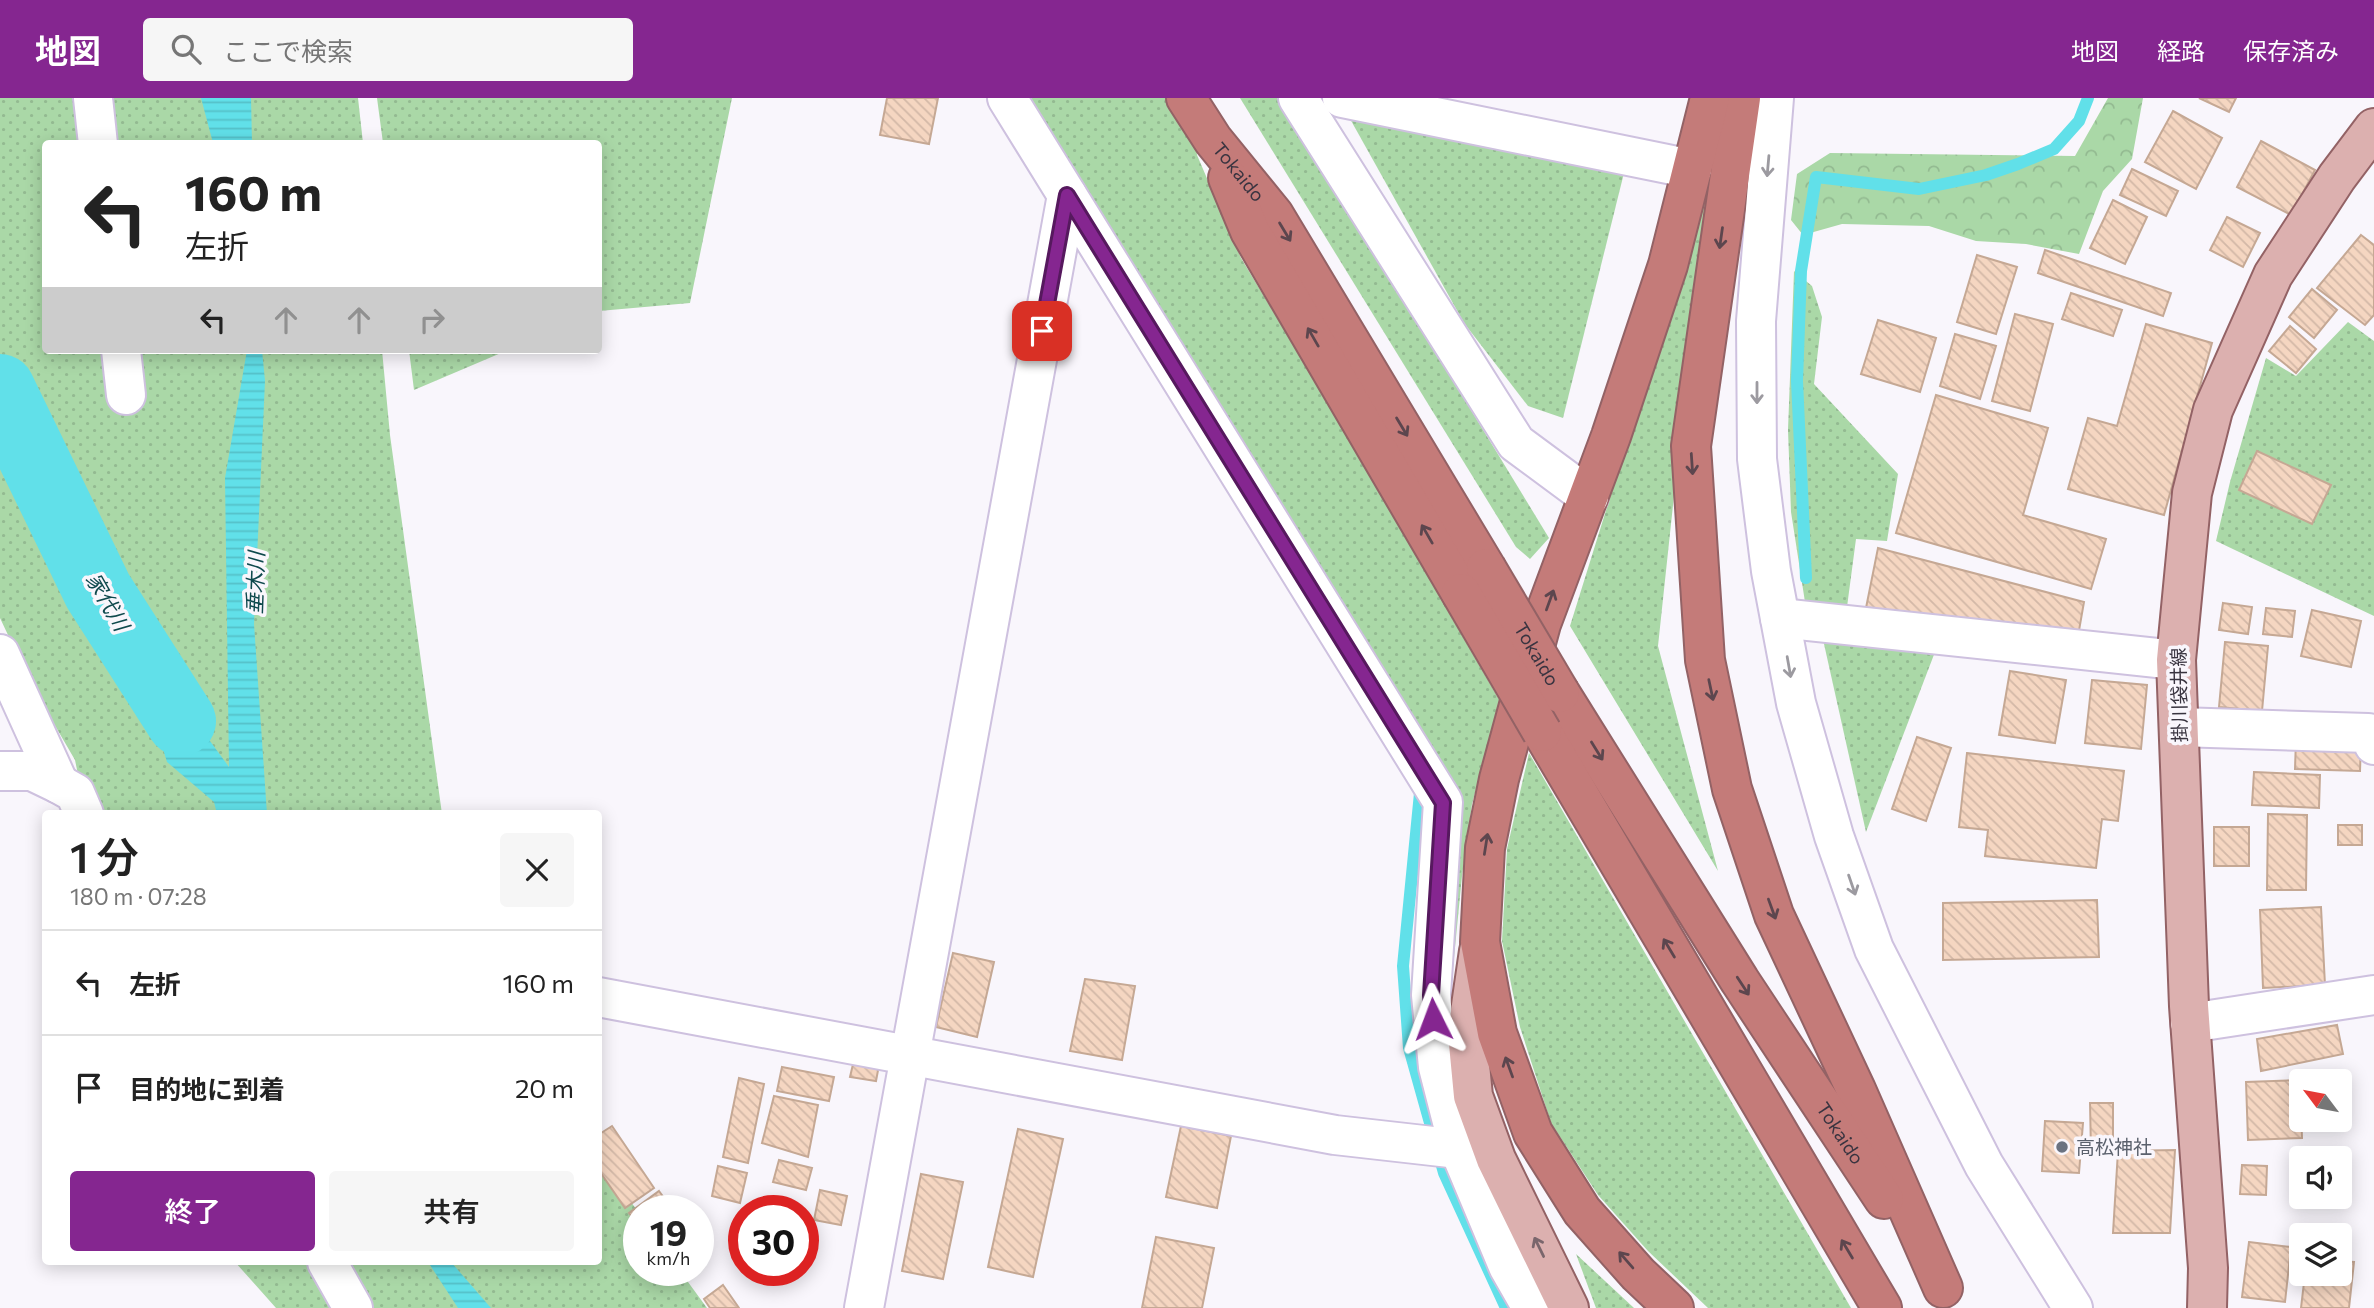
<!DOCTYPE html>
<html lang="ja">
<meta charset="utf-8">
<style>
:root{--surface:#fff;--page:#f6f6f6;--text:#222;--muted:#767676;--line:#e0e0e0;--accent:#852690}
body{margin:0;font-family:Commissioner,"Noto Sans JP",sans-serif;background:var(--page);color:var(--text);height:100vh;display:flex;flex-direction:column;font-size:26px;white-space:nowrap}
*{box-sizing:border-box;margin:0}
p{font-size:23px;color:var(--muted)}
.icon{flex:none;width:38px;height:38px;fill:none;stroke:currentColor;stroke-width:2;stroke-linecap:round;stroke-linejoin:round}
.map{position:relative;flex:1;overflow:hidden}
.drawer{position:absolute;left:42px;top:712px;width:560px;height:455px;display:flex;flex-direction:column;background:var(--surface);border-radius:7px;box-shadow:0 4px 18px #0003}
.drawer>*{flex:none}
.top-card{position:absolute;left:42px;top:42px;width:560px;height:214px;border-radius:7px;box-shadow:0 4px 18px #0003;background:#fff;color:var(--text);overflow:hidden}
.needle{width:46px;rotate:302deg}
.controls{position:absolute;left:2289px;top:971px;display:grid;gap:14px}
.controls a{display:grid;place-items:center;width:63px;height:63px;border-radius:7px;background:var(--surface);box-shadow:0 4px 18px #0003;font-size:35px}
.speed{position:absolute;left:623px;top:1097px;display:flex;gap:14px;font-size:35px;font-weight:700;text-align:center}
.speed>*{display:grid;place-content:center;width:91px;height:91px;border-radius:50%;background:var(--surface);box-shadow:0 4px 18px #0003;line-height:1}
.speed small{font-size:18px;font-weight:400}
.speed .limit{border:10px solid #d22;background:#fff;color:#111}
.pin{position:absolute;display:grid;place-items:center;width:60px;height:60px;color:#fff;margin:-30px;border-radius:14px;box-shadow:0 4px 10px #0006}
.me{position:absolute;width:77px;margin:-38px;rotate:357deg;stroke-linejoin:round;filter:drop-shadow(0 0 5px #0008)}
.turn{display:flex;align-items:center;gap:24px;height:147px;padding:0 28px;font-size:32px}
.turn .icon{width:91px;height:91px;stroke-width:2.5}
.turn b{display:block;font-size:49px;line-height:60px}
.lanes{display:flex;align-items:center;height:66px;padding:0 28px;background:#0003;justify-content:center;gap:35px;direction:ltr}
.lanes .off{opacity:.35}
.round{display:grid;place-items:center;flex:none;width:74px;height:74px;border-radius:7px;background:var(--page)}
.headline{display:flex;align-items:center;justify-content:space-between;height:119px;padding:0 28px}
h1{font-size:42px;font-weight:600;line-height:52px}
.button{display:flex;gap:14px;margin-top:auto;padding:14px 28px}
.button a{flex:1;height:80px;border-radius:7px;background:var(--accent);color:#fff;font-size:28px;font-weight:600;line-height:80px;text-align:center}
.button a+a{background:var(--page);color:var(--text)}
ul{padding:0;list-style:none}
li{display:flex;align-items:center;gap:21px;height:105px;padding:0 28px;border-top:2px solid var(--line)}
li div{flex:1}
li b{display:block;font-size:26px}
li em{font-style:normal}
header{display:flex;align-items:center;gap:42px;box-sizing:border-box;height:98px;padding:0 35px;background:var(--accent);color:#fff}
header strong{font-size:33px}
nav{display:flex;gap:38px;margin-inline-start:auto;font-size:24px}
.search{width:490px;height:63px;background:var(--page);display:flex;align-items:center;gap:18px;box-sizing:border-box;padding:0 24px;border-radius:7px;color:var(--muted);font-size:26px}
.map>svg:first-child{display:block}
</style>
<header>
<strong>地図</strong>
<div class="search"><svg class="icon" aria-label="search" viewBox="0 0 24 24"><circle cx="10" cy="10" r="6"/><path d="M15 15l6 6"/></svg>ここで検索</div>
<nav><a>地図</a><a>経路</a><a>保存済み</a></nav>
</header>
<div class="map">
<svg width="2374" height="1210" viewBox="0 0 2374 1210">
<defs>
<pattern id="grass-dots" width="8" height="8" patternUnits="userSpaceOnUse" patternTransform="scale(1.75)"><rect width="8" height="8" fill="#aad8a7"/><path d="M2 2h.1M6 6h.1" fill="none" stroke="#93ba91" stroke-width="1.8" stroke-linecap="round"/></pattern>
<pattern id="forest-crowns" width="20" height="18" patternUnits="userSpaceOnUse" patternTransform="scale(1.75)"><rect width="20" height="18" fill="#aad8a7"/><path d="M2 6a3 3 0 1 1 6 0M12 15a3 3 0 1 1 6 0" fill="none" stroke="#93ba91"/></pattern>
<pattern id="water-rules" width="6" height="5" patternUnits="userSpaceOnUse" patternTransform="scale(1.75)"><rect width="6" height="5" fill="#61e0e9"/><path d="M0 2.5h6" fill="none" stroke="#55c1c9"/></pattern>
<pattern id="building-back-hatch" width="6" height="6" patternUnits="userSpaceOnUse" patternTransform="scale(1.75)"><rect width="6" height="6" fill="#f5d6c1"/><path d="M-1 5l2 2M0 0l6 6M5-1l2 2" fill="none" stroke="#d3b8a7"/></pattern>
</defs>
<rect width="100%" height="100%" fill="#f9f6fc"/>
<g fill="url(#grass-dots)">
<polygon points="0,0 358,0 363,45 46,46 46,252 382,252 390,337 442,716 86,716 75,662 32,588 0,520"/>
<polygon points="377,0 732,0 690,205 599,213 598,46 383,45"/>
<polygon points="1023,0 1192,0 1197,57 1241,160 1318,288 1500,603 1472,706 1462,778 1448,921 1456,701"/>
<polygon points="1240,0 1281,0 1549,440 1530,461 1516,449"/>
<polygon points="1349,19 1624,75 1563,320 1528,308 1464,225"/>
<polygon points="1707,88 1658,548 1718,773 1570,528"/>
<polygon points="1794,173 1812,188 1822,219 1814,286 1898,376 1887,443 1856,441 1845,524 1805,504 1791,414 1788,332"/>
<polygon points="2348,224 2374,243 2374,518 2216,443 2230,384 2266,260 2296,278"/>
<polygon points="409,252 508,252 414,292"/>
<polygon points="1822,537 1935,554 1866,734"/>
<polygon points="1529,655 1851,1210 1708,1210 1648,1153 1598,1097 1551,1025 1520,929 1502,843 1507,751"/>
<polygon points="599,1060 639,1115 639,1172 680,1173 707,1210 276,1210 235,1164 598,1164"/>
<polygon points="1576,1156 1634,1210 1596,1210"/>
</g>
<polygon fill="url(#forest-crowns)" points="2108,0 2143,0 2132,61 2103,93 2079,156 2026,146 1976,143 1929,128 1842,126 1803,137 1791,122 1797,76 1830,55 2075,58"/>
<g fill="url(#water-rules)">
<polygon points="201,0 251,0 252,45 213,45"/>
<polygon points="247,252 262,252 265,283 254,526 267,716 217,716 214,704 167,664 129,542 115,513 229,669 225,380"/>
<polygon points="428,1164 451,1164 491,1210 458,1210"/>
</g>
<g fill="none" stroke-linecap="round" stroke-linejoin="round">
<g stroke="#61e0e9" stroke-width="12">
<polyline points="1806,480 1797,283 1801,173 1816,79 1919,91 1986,77 2018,66 2054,51 2079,23 2088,0"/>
<polyline points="1420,695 1403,868 1409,950 1444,1075 1506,1210"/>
</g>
<polyline stroke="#61e0e9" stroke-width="70" points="0,291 98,493 181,623"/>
</g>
<g fill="url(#building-back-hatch)" stroke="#c5a894" stroke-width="2">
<polygon points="887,0 938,0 929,46 880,37"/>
<polygon points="2199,0 2236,0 2229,14"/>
<polygon points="2173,13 2222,40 2196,91 2145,64"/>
<polygon points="2261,43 2315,72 2291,117 2237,89"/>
<polygon points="2132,71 2178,93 2166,118 2120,97"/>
<polygon points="2113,102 2147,119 2125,166 2090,150"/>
<polygon points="2227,119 2260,135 2243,169 2210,152"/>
<polygon points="2361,137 2374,147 2374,217 2365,227 2317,190"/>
<polygon points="2045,152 2171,195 2163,218 2038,175"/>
<polygon points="1977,157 2017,169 1996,236 1957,224"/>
<polygon points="2312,191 2337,212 2314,240 2289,219"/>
<polygon points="2071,195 2122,212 2113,238 2062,221"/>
<polygon points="2015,216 2053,226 2030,313 1992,303"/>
<polygon points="1878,222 1936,240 1920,294 1861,276"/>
<polygon points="2146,226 2212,245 2164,417 2068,391 2088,320 2117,328"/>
<polygon points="2290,228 2316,251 2296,275 2269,253"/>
<polygon points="1955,236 1996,248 1980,301 1940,288"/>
<polygon points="1936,297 2048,330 2023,417 2106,441 2091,491 1896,435"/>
<polygon points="2257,353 2331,387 2312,426 2239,392"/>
<polygon points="1878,450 2084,504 2077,544 1865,515"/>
<polygon points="2223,505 2252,509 2248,536 2219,532"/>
<polygon points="2266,510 2295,513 2292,539 2263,536"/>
<polygon points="2312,512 2361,523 2351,569 2301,558"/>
<polygon points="2225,544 2268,548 2262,613 2219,609"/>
<polygon points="2010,573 2066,582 2055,645 1999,637"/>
<polygon points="2092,582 2147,587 2141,651 2085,645"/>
<polygon points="1917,639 1951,650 1926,723 1892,711"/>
<polygon points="2296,641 2361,644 2360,673 2295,671"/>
<polygon points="1967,655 2124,673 2118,723 2102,721 2096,770 1985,758 1988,732 1959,729"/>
<polygon points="2254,674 2320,677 2319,710 2252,707"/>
<polygon points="2268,716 2307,717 2306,792 2267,792"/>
<rect x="2338" y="727" width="24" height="20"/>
<rect x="2214" y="729" width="35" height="39"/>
<polygon points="2097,802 2099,859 1943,862 1943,805"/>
<polygon points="2321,809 2325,887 2263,890 2260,812"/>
<polygon points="953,855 994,864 977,939 936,929"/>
<polygon points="1085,881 1135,888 1122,962 1070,953"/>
<polygon points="2337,927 2343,956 2261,973 2257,941"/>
<polygon points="854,962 879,967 876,983 850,979"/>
<polygon points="782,969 834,979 829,1003 777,993"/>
<polygon points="739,980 764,986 748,1065 723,1059"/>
<polygon points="2300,982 2302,1040 2248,1042 2246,984"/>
<polygon points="774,998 818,1007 808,1059 762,1045"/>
<polygon points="2090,1005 2113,1005 2113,1053 2091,1054"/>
<polygon points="2045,1023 2083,1025 2079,1075 2042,1073"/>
<polygon points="612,1028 654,1090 625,1110 598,1071 598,1037"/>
<polygon points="1181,1028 1231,1038 1217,1110 1166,1099"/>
<polygon points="1018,1031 1063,1041 1033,1179 988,1169"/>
<polygon points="2175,1052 2170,1135 2113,1135 2118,1053"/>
<polygon points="779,1062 812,1070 806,1092 773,1084"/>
<polygon points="2242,1067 2267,1068 2266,1097 2240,1096"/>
<polygon points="718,1068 747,1075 740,1105 712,1098"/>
<polygon points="921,1076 963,1084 943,1181 902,1173"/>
<polygon points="820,1092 847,1098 841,1127 814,1122"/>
<polygon points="659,1093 672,1111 669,1113 639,1113 639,1128 629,1115"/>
<polygon points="1156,1139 1214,1150 1202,1210 1142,1210"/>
<polygon points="2249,1144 2291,1149 2285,1204 2242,1199"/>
<polygon points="2340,1163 2354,1164 2349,1210 2301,1210 2305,1176 2340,1176"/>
<polygon points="723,1187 739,1210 710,1210 704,1201"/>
</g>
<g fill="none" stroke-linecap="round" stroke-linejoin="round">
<defs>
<g id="minor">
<polyline points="93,0 98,46"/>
<polyline points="1007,0 1443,704 1431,897 1438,969 1459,1051 1508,1168 1532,1210"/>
<polyline points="1298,0 1516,345 1589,399"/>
<polyline points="1342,0 1692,71"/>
<polyline points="1774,0 1756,223 1757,361 1771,473 1796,605 1834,738 1874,851 1984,1067 2073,1210"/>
<polyline points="121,252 126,297"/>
<polyline points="1780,520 2176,562"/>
<polyline points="0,556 59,686"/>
<polyline points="2179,629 2368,635 2374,647"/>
<polyline points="0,673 32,673 59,686 75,695 84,716"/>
<polyline points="598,899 1335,1037 1459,1051"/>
<polyline points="2190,925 2374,897"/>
<polyline points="327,1164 353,1210"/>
<polyline points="864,1210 1067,97"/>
</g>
<g id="major">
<polyline points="1479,853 1467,935 1473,998 1496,1061 1569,1210"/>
<polyline points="2207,1210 2208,1170 2189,908 2176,562 2192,395 2213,312 2273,177 2337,79 2374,30"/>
</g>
<g id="highway">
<path id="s1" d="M1186 0 1213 42 1274 117 1486 470"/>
<polyline points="1741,0 1691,348 1705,562 1732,691 1774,817 1856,992 1943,1190"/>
<polyline points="1228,80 1250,133 1461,495"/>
<path id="s2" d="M1560 595 1740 883 1884 1101"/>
<polyline points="1542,634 1882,1210"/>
<polyline points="1674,1210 1638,1176 1582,1113 1533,1035 1497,935 1480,844 1485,750 1499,681 1541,526 1611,338 1668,167 1710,0"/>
</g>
</defs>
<use href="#minor" stroke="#cec1df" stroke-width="42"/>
<use href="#major" stroke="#936265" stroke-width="42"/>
<use href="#highway" stroke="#936265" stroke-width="42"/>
<use href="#minor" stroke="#fff" stroke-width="38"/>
<use href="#major" stroke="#dcb0af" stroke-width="38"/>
<use href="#highway" stroke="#c47b79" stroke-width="38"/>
<defs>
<g id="highway-bridge">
<path id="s3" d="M1486 470 1560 595"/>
<polyline points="1461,495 1542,634"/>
</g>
</defs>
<use href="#highway-bridge" stroke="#936265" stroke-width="42" stroke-linecap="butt"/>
<use href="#highway-bridge" stroke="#c47b79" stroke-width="38"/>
</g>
<defs><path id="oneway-shaft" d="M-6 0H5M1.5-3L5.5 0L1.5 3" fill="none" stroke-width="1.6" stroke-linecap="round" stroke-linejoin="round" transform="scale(1.75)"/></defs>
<g stroke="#9c9aa0">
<use href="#oneway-shaft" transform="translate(1768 68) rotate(95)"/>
<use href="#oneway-shaft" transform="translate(1757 295) rotate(90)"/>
<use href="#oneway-shaft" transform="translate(1789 569) rotate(80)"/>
<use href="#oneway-shaft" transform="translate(1852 787) rotate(71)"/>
</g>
<g stroke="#5c464e">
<use href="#oneway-shaft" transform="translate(1285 134) rotate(59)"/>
<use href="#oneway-shaft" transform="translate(1721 140) rotate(98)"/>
<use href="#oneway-shaft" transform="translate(1313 239) rotate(-120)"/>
<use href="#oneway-shaft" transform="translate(1402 329) rotate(59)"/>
<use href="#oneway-shaft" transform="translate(1692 366) rotate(86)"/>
<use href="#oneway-shaft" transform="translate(1427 436) rotate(-120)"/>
<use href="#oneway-shaft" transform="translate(1550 502) rotate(-70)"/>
<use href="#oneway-shaft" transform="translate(1711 592) rotate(78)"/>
<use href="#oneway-shaft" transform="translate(1597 653) rotate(58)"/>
<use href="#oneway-shaft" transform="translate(1486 746) rotate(-81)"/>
<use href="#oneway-shaft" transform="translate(1772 811) rotate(70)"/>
<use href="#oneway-shaft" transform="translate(1669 850) rotate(-121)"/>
<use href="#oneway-shaft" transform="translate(1743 888) rotate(57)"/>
<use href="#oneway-shaft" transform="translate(1509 969) rotate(-110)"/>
<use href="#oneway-shaft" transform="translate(1847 1151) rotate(-121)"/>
<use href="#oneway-shaft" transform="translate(1626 1162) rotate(-131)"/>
</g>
<use stroke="#7a666c" href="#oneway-shaft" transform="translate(1539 1149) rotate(-116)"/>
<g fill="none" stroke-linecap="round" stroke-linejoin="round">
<defs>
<polyline id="route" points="1042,233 1067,97 1443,705 1431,897 1433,921"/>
</defs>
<use href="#route" stroke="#56195e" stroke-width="18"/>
<use href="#route" stroke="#852690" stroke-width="12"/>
</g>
<circle fill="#6b7280" stroke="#f9f6fc" stroke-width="2.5" cx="2062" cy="1049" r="7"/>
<g text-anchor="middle" stroke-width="7" stroke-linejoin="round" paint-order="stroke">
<g font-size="19" fill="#393440" stroke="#f9f6fc">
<text dy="7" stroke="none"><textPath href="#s1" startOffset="91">Tokaido</textPath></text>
<text dy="7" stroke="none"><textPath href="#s3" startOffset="100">Tokaido</textPath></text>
<text transform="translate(2179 597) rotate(-91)" y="7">掛川袋井線</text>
<text dy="7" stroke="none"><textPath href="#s2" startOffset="522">Tokaido</textPath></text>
</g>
<g font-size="19" fill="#5b616d" stroke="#f9f6fc" text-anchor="start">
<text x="2076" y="1056">高松神社</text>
</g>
<g font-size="21" font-style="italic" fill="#0e494d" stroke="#f9f6fc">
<text transform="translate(256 485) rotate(-88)" y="7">垂木川</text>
<text transform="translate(107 504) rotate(60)" y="7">家代川</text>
</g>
</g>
</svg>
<div class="controls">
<a><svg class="needle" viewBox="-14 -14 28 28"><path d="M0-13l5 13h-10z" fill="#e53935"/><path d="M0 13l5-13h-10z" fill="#767676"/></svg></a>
<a><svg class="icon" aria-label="sound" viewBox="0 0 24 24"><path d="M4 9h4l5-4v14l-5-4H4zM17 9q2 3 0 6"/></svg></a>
<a><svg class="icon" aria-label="layers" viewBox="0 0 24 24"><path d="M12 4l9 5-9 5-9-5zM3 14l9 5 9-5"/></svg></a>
</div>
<div class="speed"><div>19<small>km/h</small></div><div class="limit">30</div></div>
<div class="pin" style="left:1042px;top:233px;background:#d93025"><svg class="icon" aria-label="arrive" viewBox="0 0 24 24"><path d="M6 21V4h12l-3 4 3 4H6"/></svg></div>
<svg class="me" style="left:1433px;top:921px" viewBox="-20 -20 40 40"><path d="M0-17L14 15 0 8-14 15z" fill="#852690" stroke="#fff" stroke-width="4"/></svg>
<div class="top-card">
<div class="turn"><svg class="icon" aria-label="left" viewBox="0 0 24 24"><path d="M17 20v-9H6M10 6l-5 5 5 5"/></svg><div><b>160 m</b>左折</div></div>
<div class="lanes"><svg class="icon" aria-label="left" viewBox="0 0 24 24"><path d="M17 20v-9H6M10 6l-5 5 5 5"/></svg><svg class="icon off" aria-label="ahead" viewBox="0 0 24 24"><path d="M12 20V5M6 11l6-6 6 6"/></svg><svg class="icon off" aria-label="ahead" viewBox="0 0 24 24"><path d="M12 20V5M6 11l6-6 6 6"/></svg><svg class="icon off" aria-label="right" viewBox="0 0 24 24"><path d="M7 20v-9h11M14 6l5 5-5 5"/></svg></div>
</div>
<section class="drawer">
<div class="headline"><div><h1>1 分</h1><p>180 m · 07:28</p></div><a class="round"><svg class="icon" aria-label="close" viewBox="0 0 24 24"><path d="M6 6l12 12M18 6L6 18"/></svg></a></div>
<ul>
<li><svg class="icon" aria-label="left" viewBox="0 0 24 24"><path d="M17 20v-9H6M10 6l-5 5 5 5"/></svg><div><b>左折</b></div><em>160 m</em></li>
<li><svg class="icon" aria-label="arrive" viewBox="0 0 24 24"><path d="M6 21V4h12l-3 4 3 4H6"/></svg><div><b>目的地に到着</b></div><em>20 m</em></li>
</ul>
<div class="button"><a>終了</a><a>共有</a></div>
</section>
</div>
